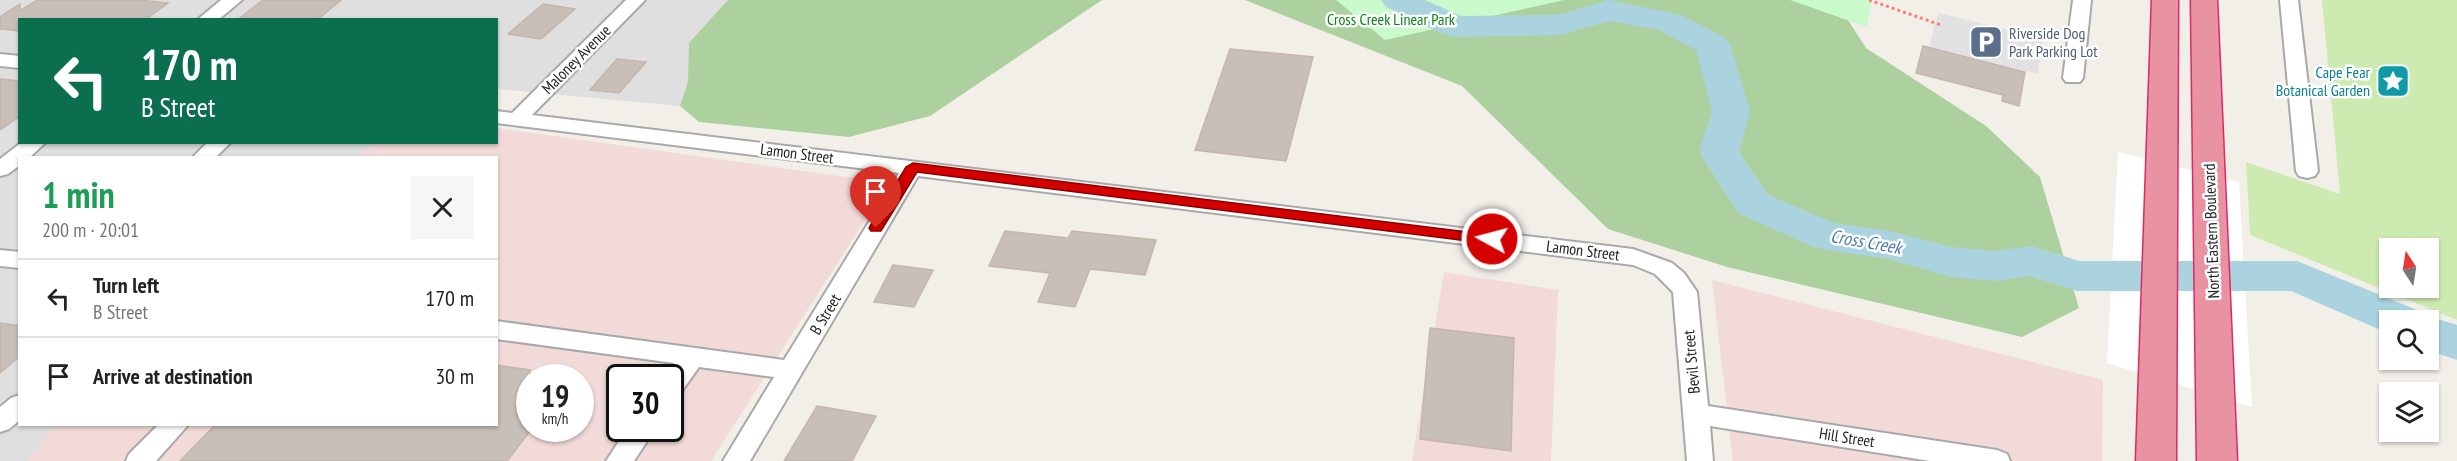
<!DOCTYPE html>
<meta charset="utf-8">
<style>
:root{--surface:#fff;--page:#f6f6f6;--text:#222;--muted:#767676;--line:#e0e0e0}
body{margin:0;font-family:"PT Sans Narrow",sans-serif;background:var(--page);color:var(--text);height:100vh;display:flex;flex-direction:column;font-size:22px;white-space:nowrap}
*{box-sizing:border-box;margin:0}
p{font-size:20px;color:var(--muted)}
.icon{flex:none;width:33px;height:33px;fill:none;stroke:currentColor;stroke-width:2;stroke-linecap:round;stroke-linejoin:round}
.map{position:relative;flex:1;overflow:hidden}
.sheet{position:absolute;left:18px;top:156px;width:480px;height:270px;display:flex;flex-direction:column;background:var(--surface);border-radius:0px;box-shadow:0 2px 4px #0004}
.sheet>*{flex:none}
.hud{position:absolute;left:18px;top:18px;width:480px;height:126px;border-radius:0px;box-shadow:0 2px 4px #0004;background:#0b6e4f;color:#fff;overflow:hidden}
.needle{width:39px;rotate:348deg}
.fabs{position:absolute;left:2379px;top:238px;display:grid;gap:12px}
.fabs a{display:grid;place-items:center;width:60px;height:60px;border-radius:0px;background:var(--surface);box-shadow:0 2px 4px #0004;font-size:30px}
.speed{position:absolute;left:516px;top:364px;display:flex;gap:12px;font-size:30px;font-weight:700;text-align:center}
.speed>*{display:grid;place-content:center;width:78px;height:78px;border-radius:50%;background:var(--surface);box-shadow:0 2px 4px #0004;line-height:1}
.speed small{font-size:15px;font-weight:400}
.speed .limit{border:3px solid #111;border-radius:9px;background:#fff;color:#111}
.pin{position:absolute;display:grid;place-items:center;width:51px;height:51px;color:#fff;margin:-62px -26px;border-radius:50% 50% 50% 0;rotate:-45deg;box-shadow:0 0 6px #0007}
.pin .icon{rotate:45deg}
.me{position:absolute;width:66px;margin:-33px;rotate:277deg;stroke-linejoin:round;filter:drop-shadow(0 0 4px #0008)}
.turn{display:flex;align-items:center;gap:21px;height:126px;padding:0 24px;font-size:27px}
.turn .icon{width:78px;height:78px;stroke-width:2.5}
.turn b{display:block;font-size:42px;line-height:51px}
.round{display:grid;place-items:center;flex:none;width:63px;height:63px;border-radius:0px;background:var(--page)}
.head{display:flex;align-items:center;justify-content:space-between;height:102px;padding:0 24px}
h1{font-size:36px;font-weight:600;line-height:45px;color:#1e9e55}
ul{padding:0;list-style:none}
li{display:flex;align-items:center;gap:18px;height:78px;padding:0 24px;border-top:2px solid var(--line)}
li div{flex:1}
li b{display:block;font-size:22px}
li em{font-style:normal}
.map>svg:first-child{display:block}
</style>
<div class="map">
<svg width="2457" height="461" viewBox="0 0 2457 461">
<rect width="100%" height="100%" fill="#f2efe9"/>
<polygon fill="#e0dfdf" points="0,0 751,0 691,72 680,106 497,89 496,20 20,20 20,142 374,143 357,158 20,158 20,424 56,425 29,461 0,461"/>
<g fill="#f2dad9" fill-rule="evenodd">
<path d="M497 128 889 183 711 461H29L56 425 496 424V158L357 157 374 143 496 142ZM530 378H580V429H530ZM620 378H670V429H620Z"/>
<polygon points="1444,272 1558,290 1551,461 1412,461"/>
<polygon points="1712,280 2103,380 2102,461 1733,461"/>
</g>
<path fill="#cdebb0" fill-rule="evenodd" d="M2322 0H2457V320L2250 235 2246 162 2340 194ZM2390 249H2428V288H2390Z"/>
<g fill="#add19e">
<polygon points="728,0 1102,0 930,116 849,137 699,122 680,106 688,81 689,43"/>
<polygon points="1245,0 1849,0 1848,20 1866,48 1986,126 2040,177 2079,308 2022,337 1727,267 1608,229 1462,86"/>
</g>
<g fill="#c8facc">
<polygon points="1336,0 1564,0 1385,40"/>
<polygon points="1790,0 1872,0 1867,27"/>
</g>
<polygon fill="#e2e2e2" points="1938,13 2043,38 2038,74 1929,47"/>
<polygon fill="#fff" points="2118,152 2239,182 2252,407 2107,363"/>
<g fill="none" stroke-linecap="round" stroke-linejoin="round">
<polygon fill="#aad3df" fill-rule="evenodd" points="1381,0 1425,0 1461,16 1557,15 1609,0 1681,15 1724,37 1730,44 1750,111 1739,152 1768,195 1834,223 1890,231 1951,247 1996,251 2031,246 2079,261 2297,261 2417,310 2422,318 2428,316 2457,325 2457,360 2428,350 2428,321 2390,321 2390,334 2291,291 2077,291 2029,276 1996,281 1951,277 1889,259 1826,250 1811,246 1738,213 1699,152 1712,111 1696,50 1659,30 1610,21 1560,35 1455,37 1443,34 1386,7"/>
</g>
<g fill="#c7bfb8" stroke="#c4b6ab" stroke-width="1.5">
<polygon points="37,0 138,0 168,3 145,20 20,20 20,31 0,29 0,17 20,4 20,11"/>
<polygon points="263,0 341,0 317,20 237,20"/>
<polygon points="543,4 575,9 541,39 508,34"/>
<polygon points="1923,46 2025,72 2019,106 2002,101 2003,95 1916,73"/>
<polygon points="1230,49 1313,57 1286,161 1195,150"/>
<polygon points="617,59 646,62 619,93 590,90"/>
<polygon points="0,79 20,81 20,116 0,130"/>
<polygon points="1005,231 1068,238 1072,231 1156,240 1145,275 1090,269 1075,307 1038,302 1050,273 989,266"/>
<polygon points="893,265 933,270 914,307 874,302"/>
<polygon points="0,323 20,326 20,356 0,373"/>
<polygon points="1430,328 1514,338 1511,451 1420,439"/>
<polygon points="496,365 530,370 530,431 507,461 180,461 216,424 496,424"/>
<polygon points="817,406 876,416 852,461 784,461"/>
</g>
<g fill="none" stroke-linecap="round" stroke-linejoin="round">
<defs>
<g id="minor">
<polygon points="221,0 242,0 218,20 197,20"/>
<polygon points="626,0 645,0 532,115 1633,249 1672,263 1684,273 1697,292 1708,406 1997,450 2007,454 2010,461 1930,461 1710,426 1713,461 1687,461 1673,292 1655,274 1633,265 918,176 750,461 723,461 774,377 699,367 679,395 670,397 670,378 663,378 674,363 496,339 496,321 784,360 899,173 496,123 496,111 512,113"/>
<polygon points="2073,0 2091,0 2083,78 2080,82 2066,82 2063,78"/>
<polygon points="2280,0 2298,0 2318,171 2315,176 2307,178 2299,176 2296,171"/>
<polygon points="0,54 20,56 20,68 0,66"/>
<polygon points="22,142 46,142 29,158 20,158 20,165 8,174 0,176 0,159"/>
<polygon points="208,142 231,142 215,158 192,158"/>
<polygon points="0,250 20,252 20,268 0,266"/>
<polygon points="20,395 20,420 9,429 0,432 0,407 11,398"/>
<polygon points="159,424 189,424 156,461 126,461 129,454"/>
<polygon points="627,429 655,429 634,461 606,461"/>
</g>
<g id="highway">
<polygon points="2152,0 2178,0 2176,461 2136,461"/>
<polygon points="2191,0 2217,0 2237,461 2197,461"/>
</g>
</defs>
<use href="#minor" stroke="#a9a9a9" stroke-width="4"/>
<use href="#highway" stroke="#dc2a67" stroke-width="3"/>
<polyline stroke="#fa8072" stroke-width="3" stroke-dasharray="3 3" stroke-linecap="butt" points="1869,0 1941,25"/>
<use href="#minor" fill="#fff" fill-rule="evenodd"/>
<use href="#highway" fill="#e892a2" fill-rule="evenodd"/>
</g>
<polygon fill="#d40000" stroke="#8a0000" stroke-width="1.5" points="913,163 1492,235 1499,239 1492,244 917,172 881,231 871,231 869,228 906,167"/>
<defs>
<symbol id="parking-square" viewBox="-11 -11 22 22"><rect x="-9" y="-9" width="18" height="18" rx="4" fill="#5c6f8a" stroke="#fff"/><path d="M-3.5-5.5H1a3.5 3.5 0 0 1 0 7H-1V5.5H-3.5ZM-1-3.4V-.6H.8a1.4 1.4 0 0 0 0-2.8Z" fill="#fff"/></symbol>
<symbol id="sight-square" viewBox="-11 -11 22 22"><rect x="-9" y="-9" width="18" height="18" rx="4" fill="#0f9aa8" stroke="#fff"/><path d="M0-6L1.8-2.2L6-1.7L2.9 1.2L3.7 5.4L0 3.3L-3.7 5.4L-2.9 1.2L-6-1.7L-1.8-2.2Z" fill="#fff"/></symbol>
</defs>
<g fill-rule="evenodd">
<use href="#parking-square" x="1967" y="23" width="38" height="38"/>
<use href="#sight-square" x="2374" y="62" width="38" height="38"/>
</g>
<g text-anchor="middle" stroke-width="5" stroke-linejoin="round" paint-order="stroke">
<g font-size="16" fill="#0c8416" stroke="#fff">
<text x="1391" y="25">Cross Creek Linear Park</text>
</g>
<g font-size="16" fill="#4e5e75" stroke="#fff" text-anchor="start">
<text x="2009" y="39">Riverside Dog<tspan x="2009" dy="18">Park Parking Lot</tspan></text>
</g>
<g font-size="16" fill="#222" stroke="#fff">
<text transform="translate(576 59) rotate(-45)" y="6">Maloney Avenue</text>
<text transform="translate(797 153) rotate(7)" y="6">Lamon Street</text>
<text transform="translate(2211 231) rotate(-92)" y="6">North Eastern Boulevard</text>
<text transform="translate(1583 250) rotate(7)" y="6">Lamon Street</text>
<text transform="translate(825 314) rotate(-59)" y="6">B Street</text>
<text transform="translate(1691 362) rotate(-95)" y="6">Bevil Street</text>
<text transform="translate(1847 437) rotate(9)" y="6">Hill Street</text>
</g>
<g font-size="16" fill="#0d838f" stroke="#fff" text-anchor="end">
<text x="2370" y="78">Cape Fear<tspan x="2370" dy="18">Botanical Garden</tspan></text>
</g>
<g font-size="18" font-style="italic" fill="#4a7aab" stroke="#fff">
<text transform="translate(1866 242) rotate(10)" y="6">Cross Creek</text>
</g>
</g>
</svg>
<div class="fabs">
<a><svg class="needle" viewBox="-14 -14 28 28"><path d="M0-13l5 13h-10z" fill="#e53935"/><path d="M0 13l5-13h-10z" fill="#767676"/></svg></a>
<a><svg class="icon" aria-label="search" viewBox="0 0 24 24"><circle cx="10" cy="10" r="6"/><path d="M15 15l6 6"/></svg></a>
<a><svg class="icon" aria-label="layers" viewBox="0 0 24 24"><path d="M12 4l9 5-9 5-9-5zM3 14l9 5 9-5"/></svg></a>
</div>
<div class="speed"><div>19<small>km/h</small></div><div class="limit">30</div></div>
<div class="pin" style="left:876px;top:228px;background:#d93025"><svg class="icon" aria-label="arrive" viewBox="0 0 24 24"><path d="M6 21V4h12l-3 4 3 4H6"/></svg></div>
<svg class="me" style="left:1492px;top:239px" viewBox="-20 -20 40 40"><circle r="17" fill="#d40000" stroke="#fff" stroke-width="3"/><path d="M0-11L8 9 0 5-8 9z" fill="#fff"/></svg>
<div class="hud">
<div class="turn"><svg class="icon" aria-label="left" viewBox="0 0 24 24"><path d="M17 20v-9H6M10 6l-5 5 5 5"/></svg><div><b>170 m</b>B Street</div></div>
</div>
<section class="sheet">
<div class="head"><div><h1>1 min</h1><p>200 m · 20:01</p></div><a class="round"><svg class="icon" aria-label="close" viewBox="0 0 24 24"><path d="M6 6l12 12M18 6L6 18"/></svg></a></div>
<ul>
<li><svg class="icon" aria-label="left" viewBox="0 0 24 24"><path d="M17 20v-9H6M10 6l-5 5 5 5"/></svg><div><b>Turn left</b><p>B Street</p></div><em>170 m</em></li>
<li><svg class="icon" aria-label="arrive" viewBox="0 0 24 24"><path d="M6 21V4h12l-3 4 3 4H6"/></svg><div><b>Arrive at destination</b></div><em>30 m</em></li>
</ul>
</section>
</div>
